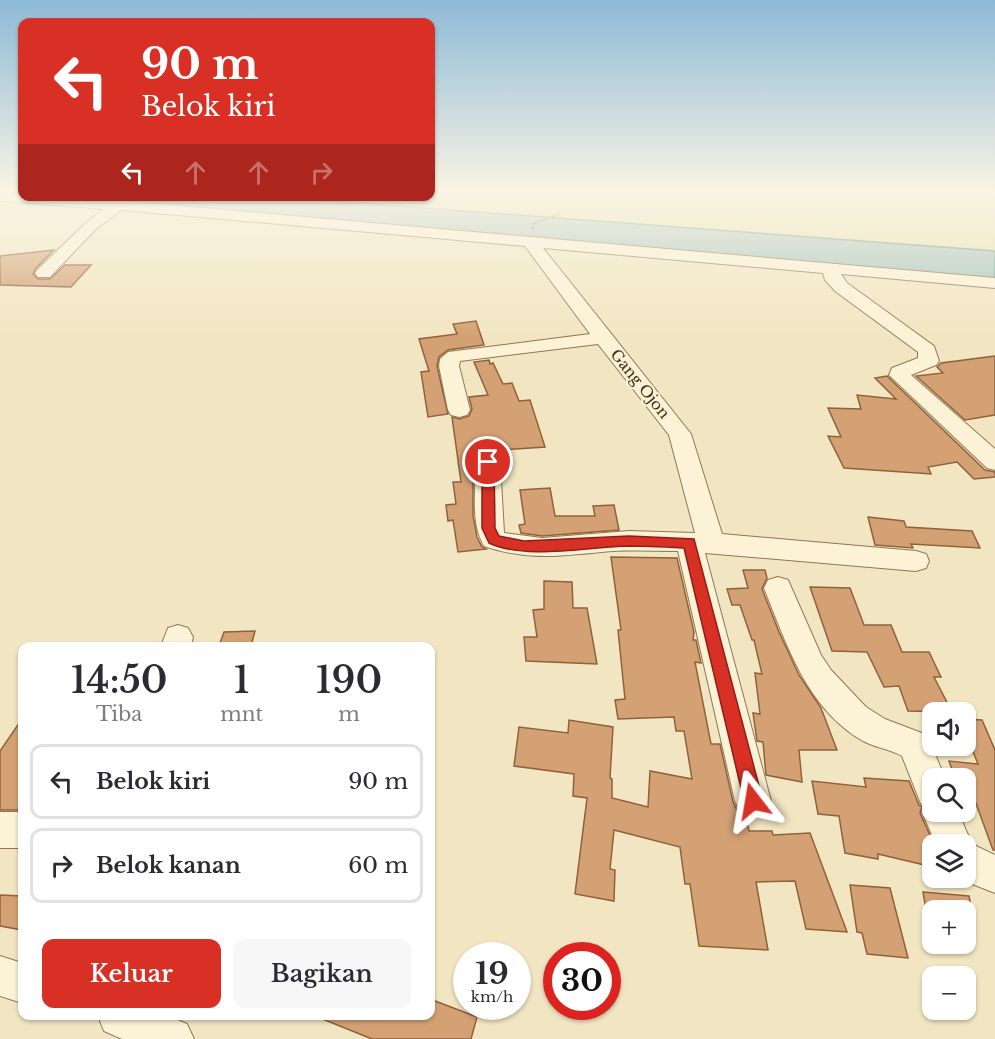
<!DOCTYPE html>
<html lang="id">
<meta charset="utf-8">
<style>
:root{--surface:#fff;--page:#f7f7f7;--text:#2b2b33;--muted:#7c7c81;--line:#e1e1e2;--accent:#d93025}
body{margin:0;font-family:"Libre Baskerville",serif;background:var(--page);color:var(--text);height:100vh;display:flex;flex-direction:column;font-size:22px;white-space:nowrap}
*{box-sizing:border-box;margin:0}
p{font-size:20px;color:var(--muted)}
.icon{flex:none;width:33px;height:33px;fill:none;stroke:currentColor;stroke-width:2;stroke-linecap:round;stroke-linejoin:round}
.map{position:relative;flex:1;overflow:hidden}
.sheet{position:absolute;left:18px;top:642px;width:417px;height:378px;display:flex;flex-direction:column;background:var(--surface);border-radius:12px;box-shadow:0 2px 4px #0004}
.sheet>*{flex:none}
.guide{position:absolute;left:18px;top:18px;width:417px;height:183px;border-radius:12px;box-shadow:0 2px 4px #0004;background:#d93025;color:#fff;overflow:hidden}
.tools{position:absolute;left:922px;top:702px;display:grid;gap:12px}
.tools a{display:grid;place-items:center;width:54px;height:54px;border-radius:12px;background:var(--surface);box-shadow:0 2px 4px #0004;font-size:30px}
.speed{position:absolute;left:453px;top:942px;display:flex;gap:12px;font-size:30px;font-weight:700;text-align:center}
.speed>*{display:grid;place-content:center;width:78px;height:78px;border-radius:50%;background:var(--surface);box-shadow:0 2px 4px #0004;line-height:1}
.speed small{font-size:15px;font-weight:400}
.speed .limit{border:9px solid #d22;background:#fff;color:#111}
.pin{position:absolute;display:grid;place-items:center;width:51px;height:51px;color:#fff;margin:-26px;border:3px solid #fff;border-radius:50%;box-shadow:0 2px 6px #0007}
.me{position:absolute;width:66px;margin:-33px;rotate:346deg;stroke-linejoin:round;filter:drop-shadow(0 0 4px #0008)}
.turn{display:flex;align-items:center;gap:21px;height:126px;padding:0 24px;font-size:27px}
.turn .icon{width:78px;height:78px;stroke-width:2.5}
.turn b{display:block;font-size:42px;line-height:51px}
.lanes{display:flex;align-items:center;height:57px;padding:0 24px;background:#0003;justify-content:center;gap:30px;direction:ltr}
.lanes .off{opacity:.35}
.eta{display:flex;justify-content:space-evenly;align-items:center;height:102px;text-align:center}
.eta b{font-size:36px;font-weight:600;line-height:42px}
.primary-button{display:flex;gap:12px;margin-top:auto;padding:12px 24px}
.primary-button a{flex:1;height:69px;border-radius:12px;background:var(--accent);color:#fff;font-size:24px;font-weight:600;line-height:69px;text-align:center}
.primary-button a+a{background:var(--page);color:var(--text)}
ul{padding:0;list-style:none}
li{display:flex;align-items:center;gap:18px;height:75px;margin:0 12px 9px;padding:0 12px;border:3px solid var(--line);border-radius:12px}
li div{flex:1}
li b{display:block;font-size:22px}
li em{font-style:normal}
.map>svg:first-child{display:block}
</style>
<div class="map">
<svg width="995" height="1039" viewBox="0 0 995 1039">
<rect width="100%" height="100%" fill="#f2e6c2"/>
<polygon fill="#e9e2af" points="431,190 995,190 995,251 283,197 430,196"/>
<polygon fill="#a5c4bd" stroke="#6a948c" stroke-width="1.5" points="0,190 22,190 22,196 279,197 995,251 995,283 0,197"/>
<g fill="#d4a175" stroke="#90613b" stroke-width="1.5">
<polygon points="54,250 36,268 33,274 38,279 50,279 65,265 91,265 71,287 0,285 0,256"/>
<polygon points="476,321 484,345 448,350 439,357 437,366 448,414 428,417 421,372 429,371 419,339 457,334 453,324"/>
<polygon points="995,356 995,415 965,420 916,376 943,373 937,367 941,363"/>
<polygon points="489,360 490,364 493,363 503,384 512,383 519,401 530,400 545,447 501,450 502,453 487,452 473,456 473,516 477,537 482,547 486,549 458,552 453,520 448,521 446,505 456,504 453,482 461,482 452,417 460,419 469,416 472,409 469,397 488,395 474,362"/>
<polygon points="887,376 985,470 995,472 995,477 974,479 957,462 928,467 931,474 844,468 828,436 841,437 828,408 861,409 857,395 896,399 875,378"/>
<polygon points="550,488 555,516 595,516 593,506 614,505 619,530 542,536 521,533 519,525 525,524 520,490"/>
<polygon points="868,517 904,521 906,527 972,531 980,548 911,544 913,548 875,545"/>
<polygon points="611,557 677,558 694,632 693,640 696,640 701,663 695,662 711,744 720,744 733,802 739,814 746,818 749,831 772,831 773,835 810,833 847,932 806,929 795,881 756,882 768,950 699,946 690,884 685,884 680,847 614,830 610,869 615,870 614,901 575,894 587,798 573,796 574,774 514,766 519,727 568,733 569,720 613,727 610,778 612,779 612,798 648,807 650,771 692,779 684,731 676,731 674,717 618,719 615,700 625,699 618,630 621,630"/>
<polygon points="743,570 765,570 767,578 762,589 779,632 799,675 821,708 837,750 799,750 802,782 766,775 763,742 757,741 753,713 760,714 755,673 762,674 754,640 752,640 740,605 732,605 727,589 748,588"/>
<polygon points="544,581 572,582 573,608 587,608 597,664 526,661 524,637 537,637 533,610 544,609"/>
<polygon points="810,587 850,588 864,625 891,625 902,652 929,652 941,677 934,677 952,712 908,711 899,686 884,687 867,652 832,651"/>
<polygon points="255,631 251,646 219,646 224,632"/>
<polygon points="22,719 22,810 0,810 0,751"/>
<polygon points="966,719 982,720 995,750 995,850 993,850 974,798 966,797 966,778 955,778 949,761 978,764 966,735"/>
<polygon points="864,778 909,781 919,805 922,807 920,813 934,844 933,867 878,854 878,859 845,853 839,816 818,814 812,781 866,787"/>
<polygon points="850,885 890,888 908,958 867,954 862,933 857,932"/>
<polygon points="923,892 969,896 972,910 926,910"/>
<polygon points="0,895 22,896 22,930 0,926"/>
<polygon points="430,999 477,1017 471,1039 372,1039 315,1016 430,1016"/>
</g>
<g fill="none" stroke-linecap="round" stroke-linejoin="round">
<defs>
<g id="minor">
<path d="M0 193 22 194V196H67L995 278V288L841 274 847 283 934 346 939 361 936 365 911 375 995 449V470L987 468 889 375 892 368 918 358V352L835 291 825 280 823 273 543 248 691 434 722 534 916 551 926 554 929 561 926 568 916 571 705 553 771 801 765 813 753 818 741 813 735 801 678 551C656 551 634 550 613 551 565 555 530 562 484 546 470 522 476 489 476 462L480 456 488 454 496 456 500 462 504 533 542 538 629 531 695 533 669 435 598 344 460 361 459 366 470 410 467 415 459 417 451 415 448 410 439 366 440 359 448 352 590 334 525 246 121 210 96 229 50 277H38L35 273 38 269 86 223 104 209 0 201Z"/>
<path d="M778 577 788 580 821 655 831 670 866 707 885 719 927 735 945 778H933V812H958L972 844 995 855V893L957 878H966V844H936L922 812 925 806 921 804 902 756C890 749 876 748 863 741 807 709 787 645 764 588L768 580Z"/>
<polygon points="178,625 188,628 193,637 191,646 161,646 168,628"/>
<rect x="0" y="812" width="22" height="36"/>
<polygon points="0,956 22,963 22,1003 0,996"/>
<polygon points="98,1016 168,1016 187,1024 194,1039 122,1039 104,1031"/>
</g>
</defs>
<use href="#minor" stroke="#8e7757" stroke-width="2"/>
<polyline stroke="#8e7757" stroke-width="2" stroke-dasharray="3 2" stroke-linecap="butt" points="532,229 535,223 559,214"/>
<use href="#minor" fill="#fcf2d6" fill-rule="evenodd"/>
</g>
<linearGradient id="sky" x2="0" y2="1"><stop stop-color="#8dbad7"/><stop offset="0.57" stop-color="#f9f4e4"/><stop offset="1" stop-color="#f9f4e4" stop-opacity="0"/></linearGradient>
<rect width="995" height="336" fill="url(#sky)"/>
<path fill="#d93025" stroke="#8d1f18" stroke-width="1.5" d="M488 458 494 462 495 528 499 536 524 541 629 536 694 539 763 801 760 808 753 810 747 808 744 801 684 548C665 547 646 546 627 546 588 547 524 560 489 543L482 528V462Z"/>
<g text-anchor="middle" stroke-width="4.5" stroke-linejoin="round" paint-order="stroke">
<g font-size="15" fill="#3c2e1d" stroke="#f9f0d3">
<text transform="translate(640 384) rotate(51)" y="5">Gang Ojon</text>
</g>
</g>
</svg>
<div class="tools">
<a><svg class="icon" aria-label="sound" viewBox="0 0 24 24"><path d="M4 9h4l5-4v14l-5-4H4zM17 9q2 3 0 6"/></svg></a>
<a><svg class="icon" aria-label="search" viewBox="0 0 24 24"><circle cx="10" cy="10" r="6"/><path d="M15 15l6 6"/></svg></a>
<a><svg class="icon" aria-label="layers" viewBox="0 0 24 24"><path d="M12 4l9 5-9 5-9-5zM3 14l9 5 9-5"/></svg></a>
<a>+</a>
<a>−</a>
</div>
<div class="speed"><div>19<small>km/h</small></div><div class="limit">30</div></div>
<div class="pin" style="left:488px;top:462px;background:#d93025"><svg class="icon" aria-label="arrive" viewBox="0 0 24 24"><path d="M6 21V4h12l-3 4 3 4H6"/></svg></div>
<svg class="me" style="left:753px;top:801px" viewBox="-20 -20 40 40"><path d="M0-17L14 15 0 8-14 15z" fill="#d93025" stroke="#fff" stroke-width="4"/></svg>
<div class="guide">
<div class="turn"><svg class="icon" aria-label="left" viewBox="0 0 24 24"><path d="M17 20v-9H6M10 6l-5 5 5 5"/></svg><div><b>90 m</b>Belok kiri</div></div>
<div class="lanes"><svg class="icon" aria-label="left" viewBox="0 0 24 24"><path d="M17 20v-9H6M10 6l-5 5 5 5"/></svg><svg class="icon off" aria-label="ahead" viewBox="0 0 24 24"><path d="M12 20V5M6 11l6-6 6 6"/></svg><svg class="icon off" aria-label="ahead" viewBox="0 0 24 24"><path d="M12 20V5M6 11l6-6 6 6"/></svg><svg class="icon off" aria-label="right" viewBox="0 0 24 24"><path d="M7 20v-9h11M14 6l5 5-5 5"/></svg></div>
</div>
<section class="sheet">
<div class="eta">
<div><b>14:50</b><p>Tiba</p></div>
<div><b>1</b><p>mnt</p></div>
<div><b>190</b><p>m</p></div>
</div>
<ul>
<li><svg class="icon" aria-label="left" viewBox="0 0 24 24"><path d="M17 20v-9H6M10 6l-5 5 5 5"/></svg><div><b>Belok kiri</b></div><em>90 m</em></li>
<li><svg class="icon" aria-label="right" viewBox="0 0 24 24"><path d="M7 20v-9h11M14 6l5 5-5 5"/></svg><div><b>Belok kanan</b></div><em>60 m</em></li>
</ul>
<div class="primary-button"><a>Keluar</a><a>Bagikan</a></div>
</section>
</div>
